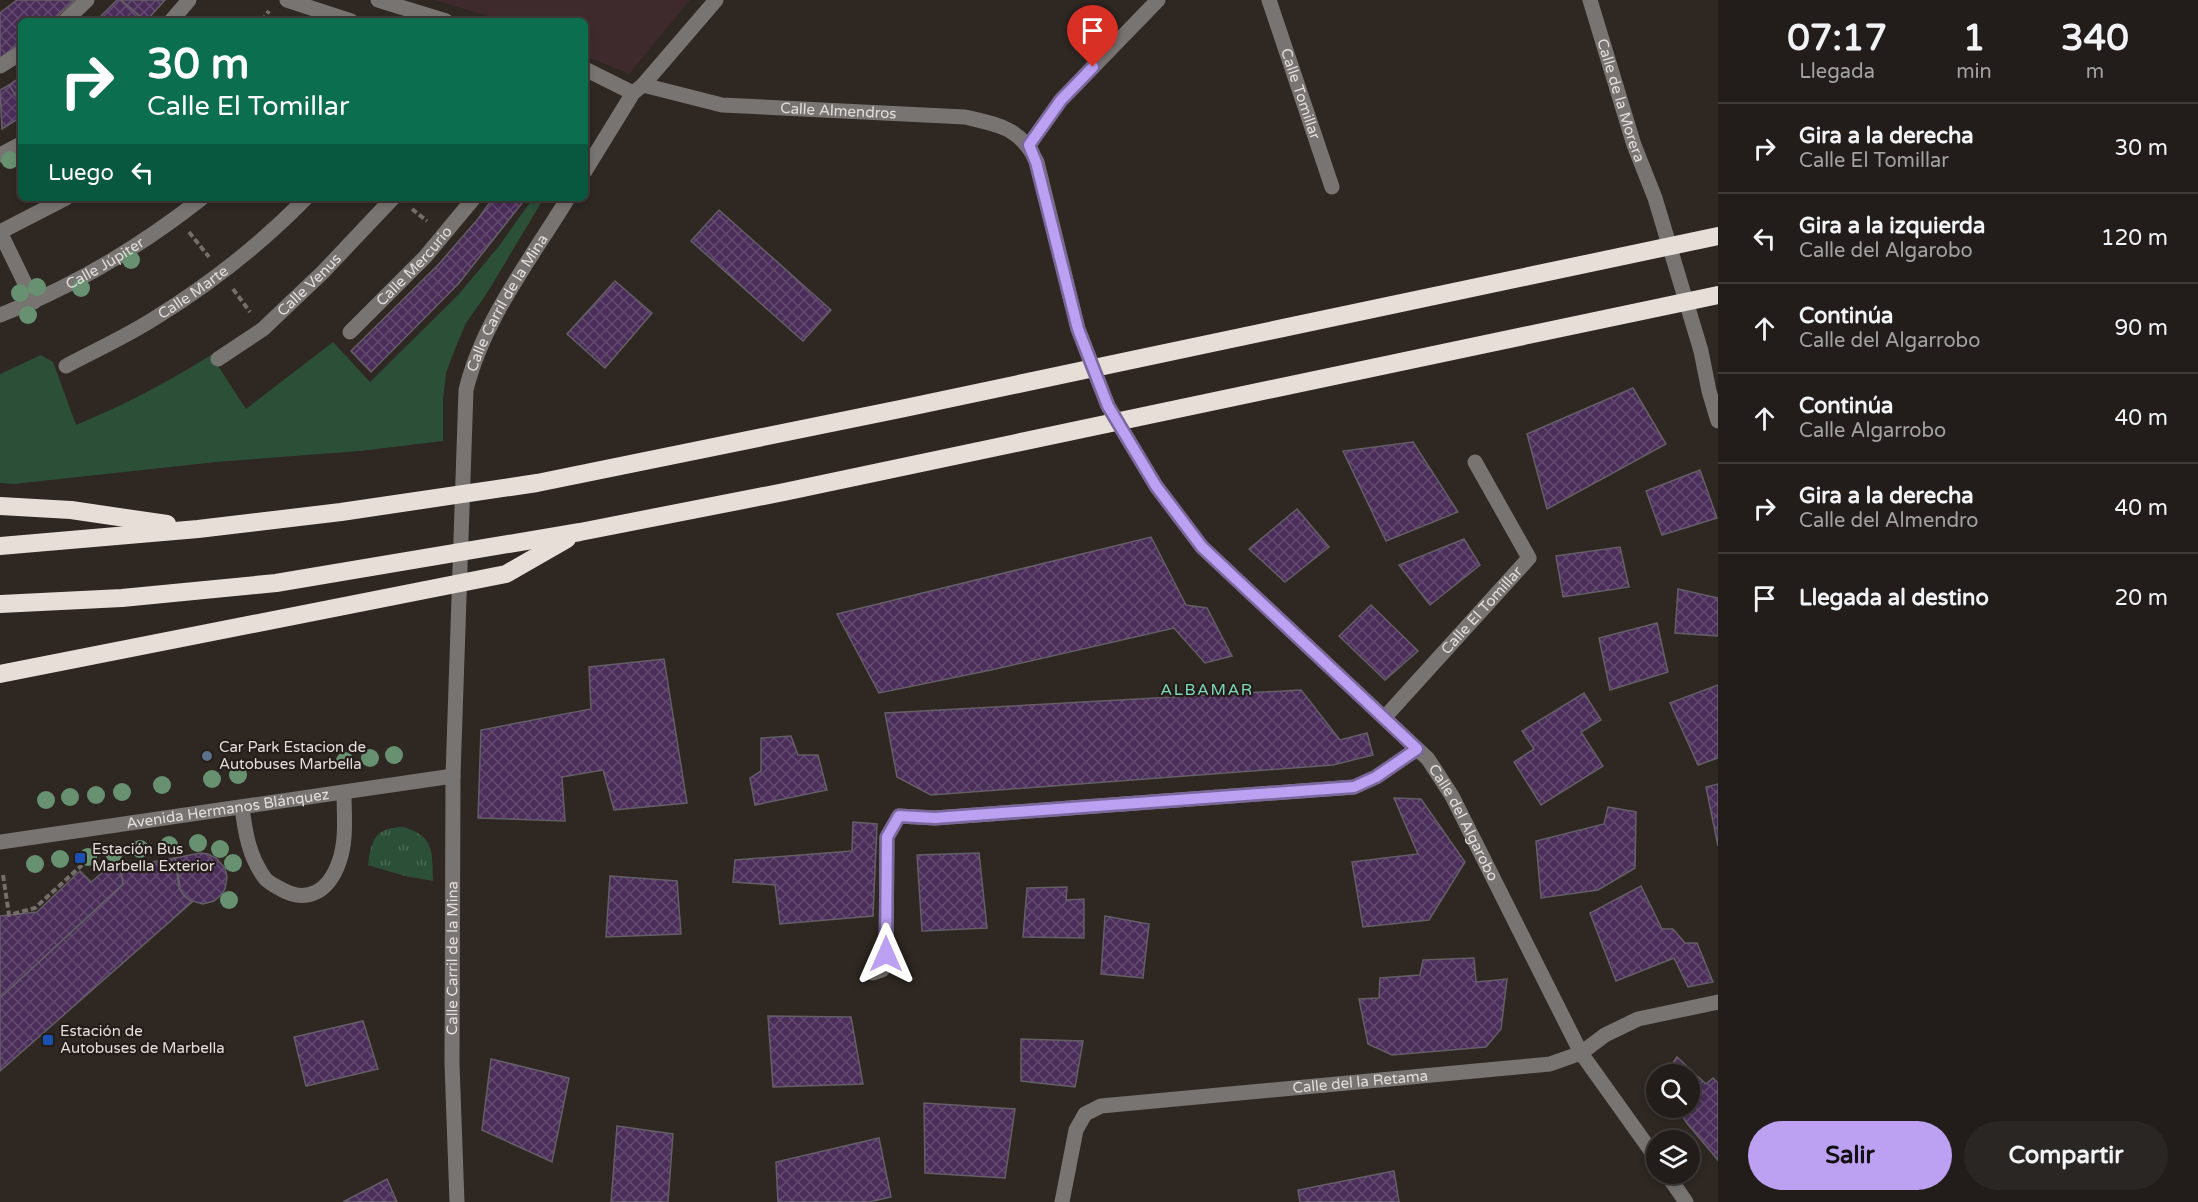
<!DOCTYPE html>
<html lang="es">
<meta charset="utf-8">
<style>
:root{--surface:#221d1a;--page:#2a2623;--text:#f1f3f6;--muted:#a2a2a2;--line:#3f3b39;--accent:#bca0f2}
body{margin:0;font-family:"Varela Round",sans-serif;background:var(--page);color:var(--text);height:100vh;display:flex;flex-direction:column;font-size:22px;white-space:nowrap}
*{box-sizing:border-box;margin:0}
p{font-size:20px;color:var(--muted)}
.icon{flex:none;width:33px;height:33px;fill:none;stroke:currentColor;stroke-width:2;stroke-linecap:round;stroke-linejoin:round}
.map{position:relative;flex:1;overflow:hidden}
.side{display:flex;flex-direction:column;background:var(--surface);width:480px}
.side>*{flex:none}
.banner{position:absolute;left:18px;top:18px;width:570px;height:183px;border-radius:9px;box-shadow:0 3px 9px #0003,0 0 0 2px var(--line);background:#0b6e4f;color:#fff;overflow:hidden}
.controls{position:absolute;left:1646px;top:1064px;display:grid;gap:12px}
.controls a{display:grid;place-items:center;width:54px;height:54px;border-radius:50%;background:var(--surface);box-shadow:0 3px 9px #0003,0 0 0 2px var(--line);font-size:30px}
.pin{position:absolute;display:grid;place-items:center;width:51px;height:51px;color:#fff;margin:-62px -26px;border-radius:50% 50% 50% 0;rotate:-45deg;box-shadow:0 0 6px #0007}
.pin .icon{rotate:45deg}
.me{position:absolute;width:66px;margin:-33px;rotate:0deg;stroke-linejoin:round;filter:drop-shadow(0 0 4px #0008)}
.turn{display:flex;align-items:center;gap:21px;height:126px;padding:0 30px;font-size:27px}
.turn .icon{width:78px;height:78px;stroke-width:2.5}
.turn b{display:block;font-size:42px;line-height:51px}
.then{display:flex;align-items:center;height:57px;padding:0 30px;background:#0003;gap:12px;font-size:22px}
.eta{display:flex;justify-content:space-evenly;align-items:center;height:102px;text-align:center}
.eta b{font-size:36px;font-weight:700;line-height:42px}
.primary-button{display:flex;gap:12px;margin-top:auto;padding:12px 30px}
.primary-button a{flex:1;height:69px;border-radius:36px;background:var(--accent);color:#111;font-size:24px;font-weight:700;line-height:69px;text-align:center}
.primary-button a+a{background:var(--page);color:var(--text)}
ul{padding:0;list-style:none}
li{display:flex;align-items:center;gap:18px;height:90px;padding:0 30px;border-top:2px solid var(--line)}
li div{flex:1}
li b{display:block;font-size:22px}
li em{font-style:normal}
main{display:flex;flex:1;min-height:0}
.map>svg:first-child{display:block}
</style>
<main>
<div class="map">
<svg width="1718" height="1202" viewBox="0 0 1718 1202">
<defs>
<pattern id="grass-tufts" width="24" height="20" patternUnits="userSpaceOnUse" patternTransform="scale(1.5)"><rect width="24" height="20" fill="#2c4f38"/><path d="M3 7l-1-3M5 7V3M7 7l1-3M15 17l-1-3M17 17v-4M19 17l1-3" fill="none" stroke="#4a6854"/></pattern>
<pattern id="building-cross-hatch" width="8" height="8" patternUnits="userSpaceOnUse" patternTransform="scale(1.5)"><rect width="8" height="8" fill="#4a2d59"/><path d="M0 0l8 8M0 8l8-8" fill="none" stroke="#644b70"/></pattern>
</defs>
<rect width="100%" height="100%" fill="#2e2722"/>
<polygon fill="#3e2a2c" points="434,0 690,0 629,74 585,56 585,21 504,21"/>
<path fill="url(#grass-tufts)" d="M404 827C435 837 432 852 433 881L405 876 368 865C372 838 375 828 404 827Z"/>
<path fill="#2c4f38" d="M533 198H544L487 293 466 323 455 349 446 373 443 399V441L360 451 216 462 14 484 0 483V374L41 355 53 362 76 425C124 405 168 382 211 355L246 409 333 342 370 382 459 294 499 246Z"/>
<g fill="url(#building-cross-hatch)" stroke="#645f67" stroke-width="1.5">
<polygon points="17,0 75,0 52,21 21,21 21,43 0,58 0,13"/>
<polygon points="117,0 121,0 145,21 100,21 98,19"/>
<polygon points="121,0 165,0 146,21"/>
<polygon points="21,77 21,104 9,85"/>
<polygon points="9,85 21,104 21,117 2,129 0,90"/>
<polygon points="493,198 526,198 459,283 371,372 351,351 438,265 478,219"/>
<polygon points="719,210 831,310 803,341 691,241"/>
<polygon points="615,281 652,313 605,368 567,334"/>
<polygon points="1633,388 1666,444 1547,509 1527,434"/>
<polygon points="1413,442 1458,512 1386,541 1343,451"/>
<polygon points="1700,470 1717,518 1662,535 1646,491"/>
<polygon points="1297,509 1329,547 1285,582 1249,549"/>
<polygon points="1151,537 1186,605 1207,608 1232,656 1205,663 1174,628 991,670 879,693 837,614"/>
<polygon points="1464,539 1480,565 1430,605 1399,565"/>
<polygon points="1620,547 1629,587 1563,597 1556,556"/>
<polygon points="1678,589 1718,598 1718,636 1675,633"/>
<polygon points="1371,605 1418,651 1385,680 1339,636"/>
<polygon points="1657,623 1668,672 1610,690 1599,638"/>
<polygon points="664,659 687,803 614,810 603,770 562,777 565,821 478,818 481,730 591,709 589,667"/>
<polygon points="1718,685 1718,758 1698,765 1670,703"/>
<polygon points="1301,690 1340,740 1367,733 1373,755 1333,765 931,795 897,777 885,713"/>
<polygon points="1584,693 1601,720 1581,732 1603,766 1541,805 1514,762 1534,749 1522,731"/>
<polygon points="791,736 798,755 818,755 827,790 755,805 750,778 761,771 761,738"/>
<polygon points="1718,784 1718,846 1706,787"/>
<polygon points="1394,798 1421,799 1465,862 1429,920 1363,927 1352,862 1418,854"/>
<polygon points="1608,807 1636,812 1635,868 1598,890 1541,898 1536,841 1604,824"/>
<polygon points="853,822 877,824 873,916 780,924 775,885 733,882 735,860 852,851"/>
<polygon points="200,853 208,854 216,858 225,868 227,877 225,889 222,894 214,901 203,904 189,900 181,892 175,858"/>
<polygon points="979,853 987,928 922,931 917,855"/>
<polygon points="175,858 179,888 184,896 192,902 0,1071 0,998 123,884 120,867"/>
<polygon points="120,867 123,884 0,998 0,916 37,912 80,871 91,882 107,869"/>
<polygon points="610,876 677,881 681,934 606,937"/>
<polygon points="1641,886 1662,929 1673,929 1685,943 1697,943 1713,982 1688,987 1674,958 1616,981 1590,913"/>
<polygon points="1067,887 1066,900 1084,899 1084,938 1023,937 1027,888"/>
<polygon points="1105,916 1149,924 1143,978 1101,974"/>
<polygon points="1474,958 1476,982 1507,979 1501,1029 1486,1047 1392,1055 1368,1044 1359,999 1379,998 1380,978 1420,975 1423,960"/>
<polygon points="768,1016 851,1017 863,1084 773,1087"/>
<polygon points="363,1021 378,1069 306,1086 294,1037"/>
<polygon points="1021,1039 1083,1041 1075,1087 1021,1081"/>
<polygon points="1677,1057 1706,1084 1713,1078 1718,1083 1718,1160 1686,1122 1677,1107 1689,1107 1689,1074 1665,1074"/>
<polygon points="491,1059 569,1078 552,1162 482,1130"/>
<polygon points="924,1103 1015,1109 1005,1178 925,1173"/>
<polygon points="617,1126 673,1134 668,1202 611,1202"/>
<polygon points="879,1138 891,1197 869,1202 778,1202 776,1162"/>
<polygon points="1394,1171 1399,1202 1300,1202 1298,1190"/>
<polygon points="387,1179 397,1202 343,1202"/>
</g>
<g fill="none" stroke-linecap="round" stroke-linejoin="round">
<g stroke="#746d6a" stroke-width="4" stroke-dasharray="6 3" stroke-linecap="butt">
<polyline points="262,21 269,11"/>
<polyline points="412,209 427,221"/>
<polyline points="189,232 209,257"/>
<polyline points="233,289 250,312"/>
<polyline points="3,875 9,915 35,908 82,865"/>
</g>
<g stroke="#777471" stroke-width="15">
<polyline points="287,0 351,21"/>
<polyline points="378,0 446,21"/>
<path id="s1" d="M1269 0 1332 187"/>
<path id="s2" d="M1590 0 1634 145 1655 198 1701 351 1709 391 1718 421"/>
<polyline points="65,21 87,0"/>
<polyline points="171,21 189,0"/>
<polyline points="0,66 21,53"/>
<polyline points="585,69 633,93"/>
<path id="s3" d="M643 85 722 105 965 117C999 125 1020 127 1037 162L1078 329 1108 406 1156 486 1202 547 1428 759 1452 796 1581 1053 1656 1158"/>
<polyline points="1029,145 1061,100 1158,0"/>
<polyline points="0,155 21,144"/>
<polyline points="585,171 633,93 643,85 716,0"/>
<polyline points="0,232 34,302"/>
<polyline points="0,232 66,198"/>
<path id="s4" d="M0 315C73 287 141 246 202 198"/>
<path id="s5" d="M350 332 425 257 474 198"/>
<path id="s6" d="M218 359 263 329 323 272 393 198"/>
<path id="s7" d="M66 366C96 350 127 336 155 318 210 284 261 244 306 198"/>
<path id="s8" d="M1385 717 1529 558 1475 462"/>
<path d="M242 807C245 832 249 856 264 877 267 882 274 885 279 888 307 905 329 891 339 862 347 840 344 815 344 793"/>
<path id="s9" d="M0 842 453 776"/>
<polyline points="873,973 882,970 886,964 887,837 899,816 935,818 1354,787 1376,777 1417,749"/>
<polyline points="1666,1173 1686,1202"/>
<path id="s10" d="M457 1202 452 1064 453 776 466 390C483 320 531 259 568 198"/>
<path id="s11" d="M1062 1202 1076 1130 1085 1114 1101 1106 1550 1064 1581 1053 1605 1035 1638 1019 1718 1002"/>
</g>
<g stroke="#e7ded7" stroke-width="18">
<polyline points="0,506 71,510 167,524"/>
<polyline points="0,546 198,529 341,512 537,483 905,408 1718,236"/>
<polyline points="0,604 122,598 276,583 580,532 784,492 1718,295"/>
<polyline points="0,674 506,574 567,539"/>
</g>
</g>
<g fill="#679171">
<circle cx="10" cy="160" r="9"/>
<circle cx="131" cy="260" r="9"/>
<circle cx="37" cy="287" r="9"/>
<circle cx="81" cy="288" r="9"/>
<circle cx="20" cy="293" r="9"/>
<circle cx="28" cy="315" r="9"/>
<circle cx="394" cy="755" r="9"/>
<circle cx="370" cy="758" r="9"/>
<circle cx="345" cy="761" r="9"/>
<circle cx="238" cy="775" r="9"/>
<circle cx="212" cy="779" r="9"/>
<circle cx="162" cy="785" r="9"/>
<circle cx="122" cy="792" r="9"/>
<circle cx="96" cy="795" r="9"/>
<circle cx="70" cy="797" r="9"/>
<circle cx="46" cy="800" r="9"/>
<circle cx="198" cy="843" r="9"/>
<circle cx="169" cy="845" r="9"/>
<circle cx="140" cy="849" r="9"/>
<circle cx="220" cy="849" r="9"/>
<circle cx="114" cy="853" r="9"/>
<circle cx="88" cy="857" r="9"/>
<circle cx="60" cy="859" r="9"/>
<circle cx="233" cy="863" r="9"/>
<circle cx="35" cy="864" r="9"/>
<circle cx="229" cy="900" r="9"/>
</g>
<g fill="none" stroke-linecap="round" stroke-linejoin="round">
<defs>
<polyline id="route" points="886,954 887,837 899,816 935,818 1354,787 1376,777 1417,749 1202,547 1156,486 1108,406 1078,329 1036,162 1029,145 1061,100 1093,67"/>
</defs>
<use href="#route" stroke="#7a689d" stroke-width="15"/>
<use href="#route" stroke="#bca0f2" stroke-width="10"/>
</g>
<circle fill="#5c6f8a" stroke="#251d19" stroke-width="2" cx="207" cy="756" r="6"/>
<g fill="#1a4fb4" stroke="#251d19" stroke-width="2">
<rect x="74" y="852" width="12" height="12" rx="3"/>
<rect x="42" y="1034" width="12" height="12" rx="3"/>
</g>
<g text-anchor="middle" stroke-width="4.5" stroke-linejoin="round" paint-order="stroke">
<g font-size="15" fill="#e3dddb" stroke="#251d19">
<text dy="5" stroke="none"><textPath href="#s1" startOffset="99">Calle Tomillar</textPath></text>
<text dy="5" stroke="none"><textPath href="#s2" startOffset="105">Calle de la Morera</textPath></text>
<text dy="5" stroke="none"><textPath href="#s3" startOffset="198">Calle Almendros</textPath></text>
<text dy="5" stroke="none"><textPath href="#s4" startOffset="117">Calle Júpiter</textPath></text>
<text dy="5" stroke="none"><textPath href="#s5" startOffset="92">Calle Mercurio</textPath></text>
<text dy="5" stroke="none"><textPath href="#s6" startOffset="118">Calle Venus</textPath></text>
<text dy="5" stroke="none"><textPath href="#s7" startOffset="147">Calle Marte</textPath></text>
<text dy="5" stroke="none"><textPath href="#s10" startOffset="909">Calle Carril de la Mina</textPath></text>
<text dy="5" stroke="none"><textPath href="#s8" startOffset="144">Calle El Tomillar</textPath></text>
<text dy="5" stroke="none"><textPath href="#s9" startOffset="230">Avenida Hermanos Blánquez</textPath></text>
<text dy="5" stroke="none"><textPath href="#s3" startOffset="1221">Calle del Algarobo</textPath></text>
<text dy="5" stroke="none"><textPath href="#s10" startOffset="244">Calle Carril de la Mina</textPath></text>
<text dy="5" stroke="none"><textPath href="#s11" startOffset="370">Calle del la Retama</textPath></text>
</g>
<g font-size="15" fill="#e3dddb" stroke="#251d19" text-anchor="start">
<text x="219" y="752">Car Park Estacion de<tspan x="219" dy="17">Autobuses Marbella</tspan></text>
<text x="92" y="854">Estación Bus<tspan x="92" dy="17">Marbella Exterior</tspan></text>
<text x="60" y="1036">Estación de<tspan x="60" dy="17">Autobuses de Marbella</tspan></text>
</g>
<g font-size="16" letter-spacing="1.5" fill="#7ddabc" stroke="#251d19">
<text x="1207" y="695">ALBAMAR</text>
</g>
</g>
</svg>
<div class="controls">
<a><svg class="icon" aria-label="search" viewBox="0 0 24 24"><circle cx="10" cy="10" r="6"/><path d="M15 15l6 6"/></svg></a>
<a><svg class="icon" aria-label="layers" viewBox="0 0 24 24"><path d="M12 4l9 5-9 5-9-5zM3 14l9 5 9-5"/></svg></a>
</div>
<div class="pin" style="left:1093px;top:67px;background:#d93025"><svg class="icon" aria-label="arrive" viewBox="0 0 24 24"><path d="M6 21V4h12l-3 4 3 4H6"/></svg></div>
<svg class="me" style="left:886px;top:954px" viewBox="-20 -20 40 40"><path d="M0-17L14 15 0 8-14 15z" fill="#bca0f2" stroke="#fff" stroke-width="4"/></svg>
<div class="banner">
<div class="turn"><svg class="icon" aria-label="right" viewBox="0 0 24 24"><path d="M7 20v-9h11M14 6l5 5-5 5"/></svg><div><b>30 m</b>Calle El Tomillar</div></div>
<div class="then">Luego<svg class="icon" aria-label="left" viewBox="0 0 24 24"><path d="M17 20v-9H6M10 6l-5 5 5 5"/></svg></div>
</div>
</div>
<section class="side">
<div class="eta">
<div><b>07:17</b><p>Llegada</p></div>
<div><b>1</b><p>min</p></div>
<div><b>340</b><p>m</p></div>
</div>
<ul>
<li><svg class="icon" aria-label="right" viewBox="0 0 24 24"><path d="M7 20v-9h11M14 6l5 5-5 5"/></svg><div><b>Gira a la derecha</b><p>Calle El Tomillar</p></div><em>30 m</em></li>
<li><svg class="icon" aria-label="left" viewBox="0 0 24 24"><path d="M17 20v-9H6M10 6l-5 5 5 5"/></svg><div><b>Gira a la izquierda</b><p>Calle del Algarobo</p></div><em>120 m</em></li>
<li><svg class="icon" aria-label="ahead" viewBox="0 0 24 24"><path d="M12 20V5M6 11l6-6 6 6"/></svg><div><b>Continúa</b><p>Calle del Algarrobo</p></div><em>90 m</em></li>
<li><svg class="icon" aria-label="ahead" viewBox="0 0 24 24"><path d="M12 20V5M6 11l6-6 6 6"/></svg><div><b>Continúa</b><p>Calle Algarrobo</p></div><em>40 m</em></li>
<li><svg class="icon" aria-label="right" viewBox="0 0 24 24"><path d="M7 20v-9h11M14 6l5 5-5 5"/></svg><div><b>Gira a la derecha</b><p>Calle del Almendro</p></div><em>40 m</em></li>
<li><svg class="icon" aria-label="arrive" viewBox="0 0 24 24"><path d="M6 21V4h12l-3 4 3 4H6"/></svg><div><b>Llegada al destino</b></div><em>20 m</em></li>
</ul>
<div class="primary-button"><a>Salir</a><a>Compartir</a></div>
</section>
</main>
